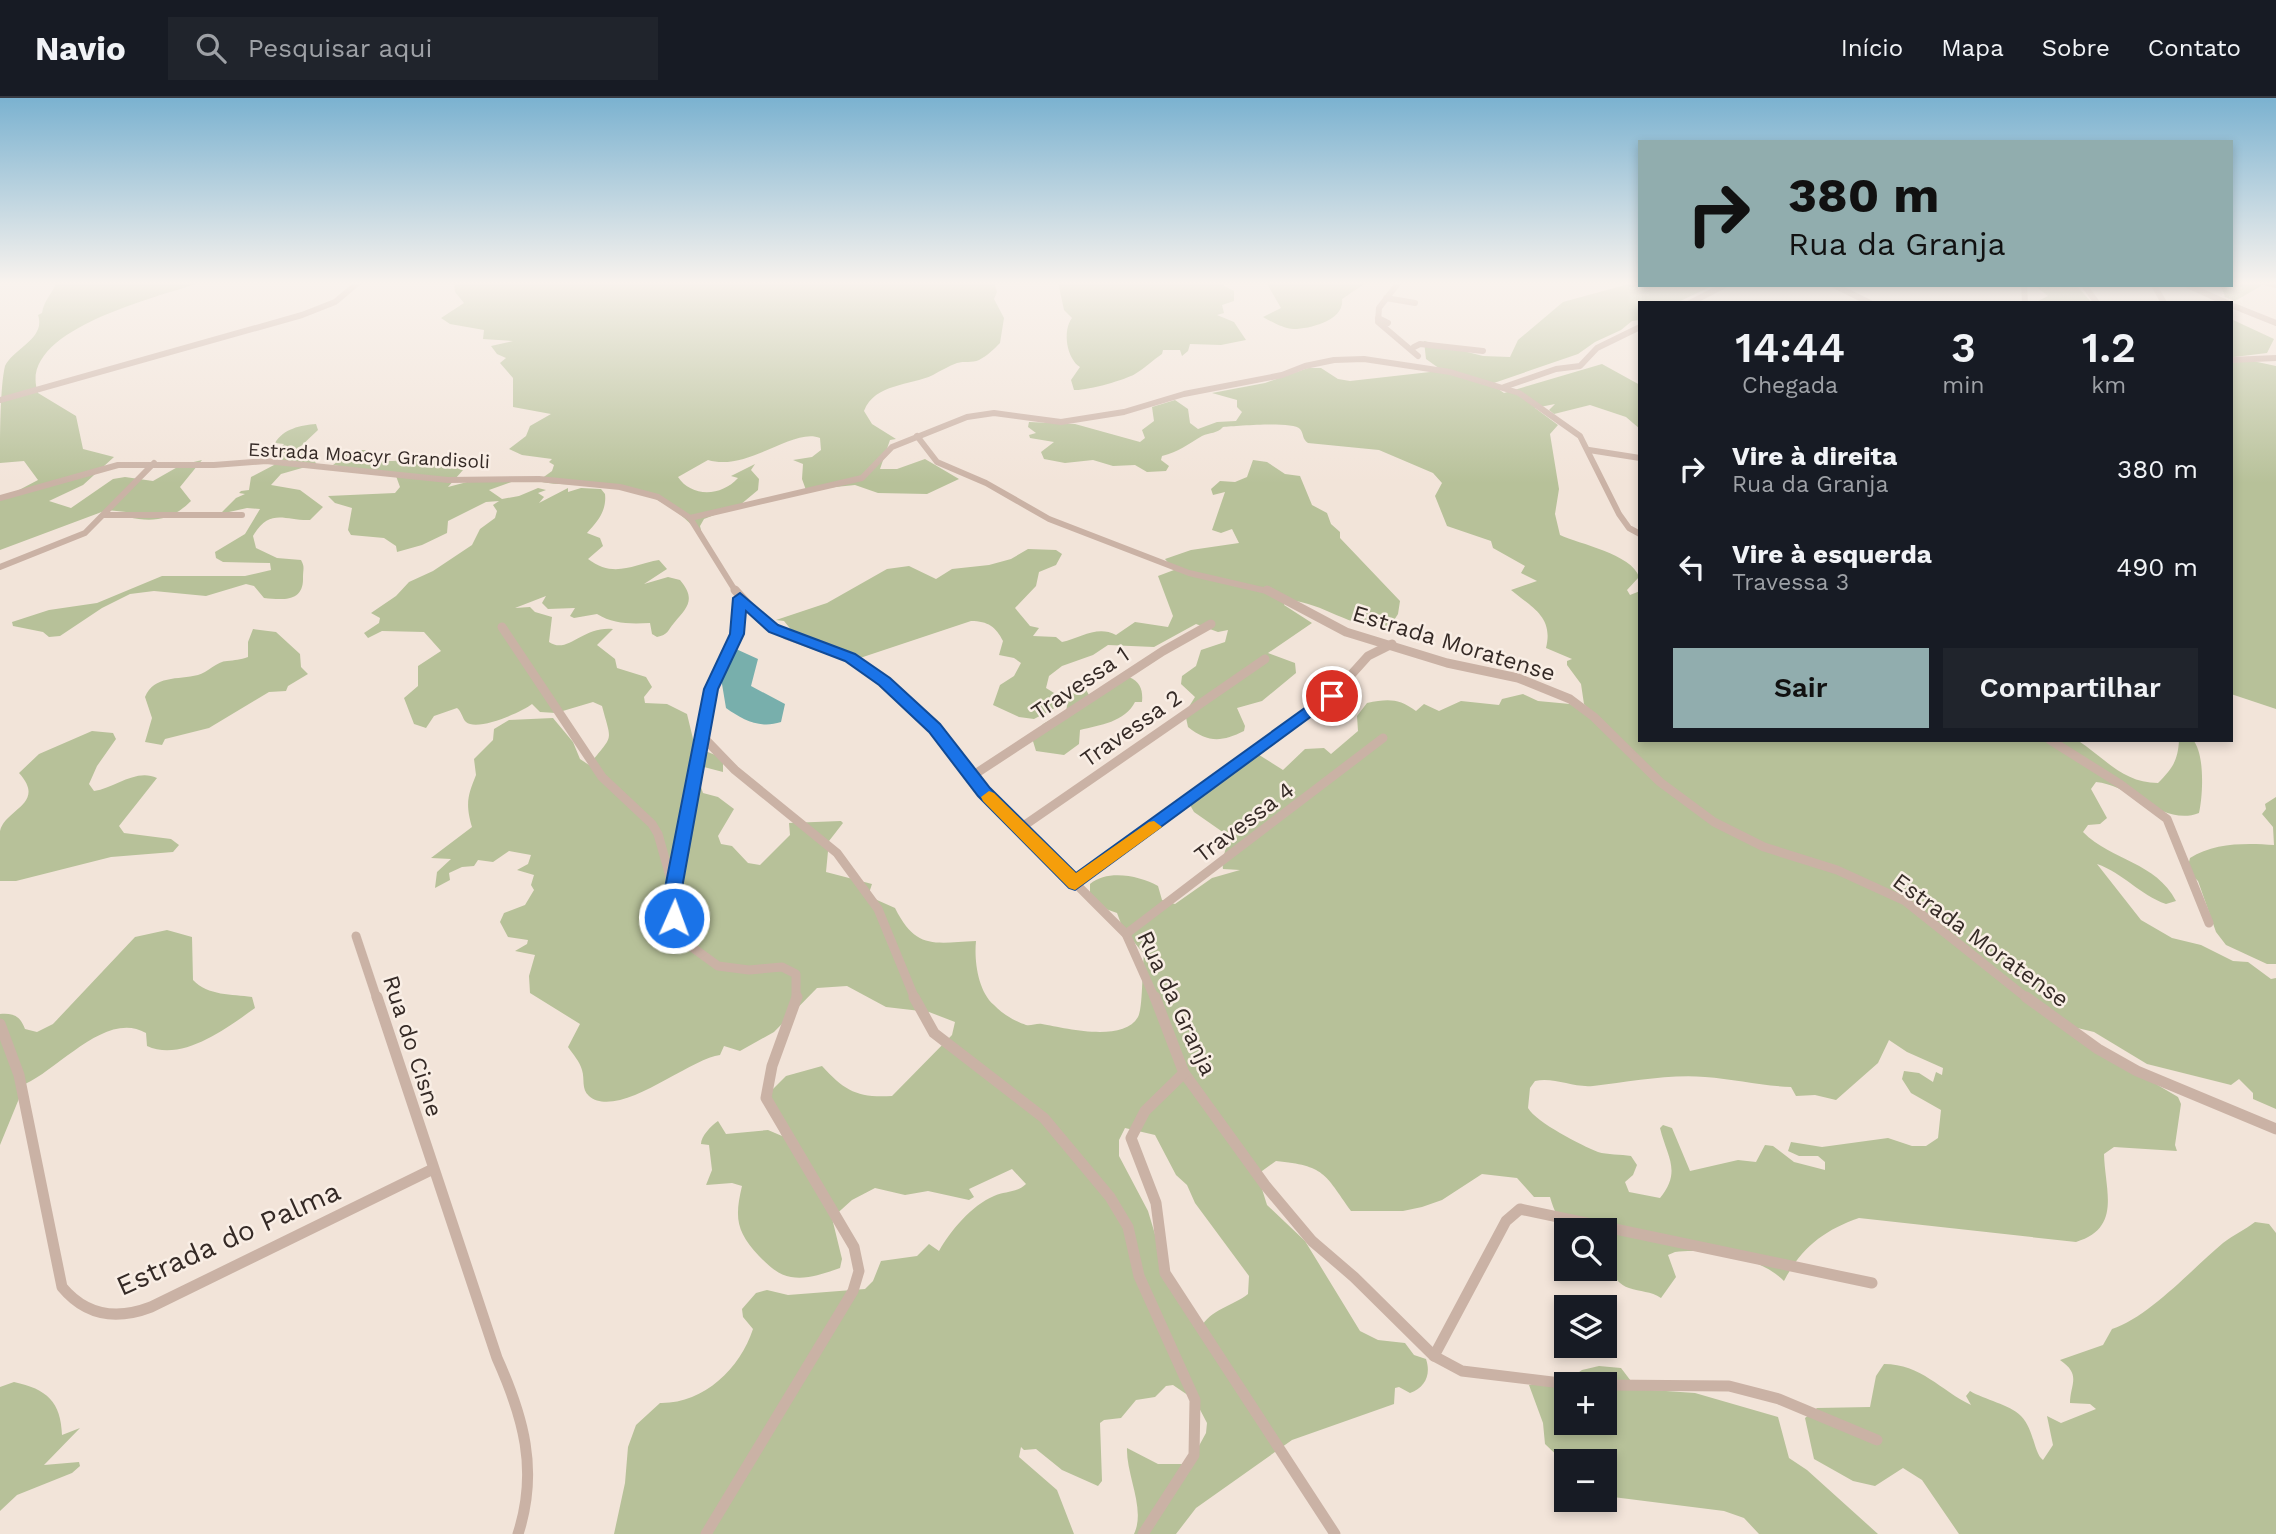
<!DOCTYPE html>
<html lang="pt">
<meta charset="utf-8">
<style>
:root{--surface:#171b24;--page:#20242c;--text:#f1f3f6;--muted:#9ea1a6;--line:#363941;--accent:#91adae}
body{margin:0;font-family:"Work Sans",sans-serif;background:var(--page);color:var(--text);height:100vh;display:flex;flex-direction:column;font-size:26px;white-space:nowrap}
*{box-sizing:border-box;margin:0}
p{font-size:23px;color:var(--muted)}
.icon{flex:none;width:38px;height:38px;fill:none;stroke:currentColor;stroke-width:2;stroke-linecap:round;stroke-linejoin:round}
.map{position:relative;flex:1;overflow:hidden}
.side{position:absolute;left:1638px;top:203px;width:595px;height:441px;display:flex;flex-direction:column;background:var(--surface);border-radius:0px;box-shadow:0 4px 10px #0003}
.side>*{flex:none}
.top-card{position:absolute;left:1638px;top:42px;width:595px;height:147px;border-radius:0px;box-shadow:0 4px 10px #0003;background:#91adae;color:#111;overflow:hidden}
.tools{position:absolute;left:1554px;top:1120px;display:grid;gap:14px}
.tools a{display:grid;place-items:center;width:63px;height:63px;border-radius:0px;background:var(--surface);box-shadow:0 4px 10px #0003;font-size:35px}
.pin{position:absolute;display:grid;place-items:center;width:60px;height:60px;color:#fff;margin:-30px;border:4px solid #fff;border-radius:50%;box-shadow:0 2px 7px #0007}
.me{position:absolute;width:77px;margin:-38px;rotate:2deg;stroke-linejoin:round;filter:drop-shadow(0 0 5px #0008)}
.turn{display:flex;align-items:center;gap:24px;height:147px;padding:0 35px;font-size:32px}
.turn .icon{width:91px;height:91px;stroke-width:2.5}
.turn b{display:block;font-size:49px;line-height:60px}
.eta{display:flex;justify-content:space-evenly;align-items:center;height:119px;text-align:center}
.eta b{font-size:42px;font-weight:600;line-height:49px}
.action{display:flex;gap:14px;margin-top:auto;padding:14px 35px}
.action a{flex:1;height:80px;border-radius:0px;background:var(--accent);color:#111;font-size:28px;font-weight:600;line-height:80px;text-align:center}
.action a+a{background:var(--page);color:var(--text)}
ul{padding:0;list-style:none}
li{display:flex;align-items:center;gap:21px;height:98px;padding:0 35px}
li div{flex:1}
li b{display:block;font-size:26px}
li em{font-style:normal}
header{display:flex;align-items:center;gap:42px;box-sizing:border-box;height:98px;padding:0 35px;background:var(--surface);border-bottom:2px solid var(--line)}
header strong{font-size:33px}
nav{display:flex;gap:38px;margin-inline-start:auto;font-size:24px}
.search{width:490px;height:63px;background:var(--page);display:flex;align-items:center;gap:18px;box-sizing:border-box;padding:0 24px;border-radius:0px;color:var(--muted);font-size:26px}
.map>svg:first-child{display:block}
</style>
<header>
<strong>Navio</strong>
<div class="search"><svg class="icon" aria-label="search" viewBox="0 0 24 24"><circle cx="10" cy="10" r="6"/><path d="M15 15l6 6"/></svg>Pesquisar aqui</div>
<nav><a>Início</a><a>Mapa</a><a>Sobre</a><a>Contato</a></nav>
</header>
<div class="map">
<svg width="2276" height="1436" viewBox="0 0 2276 1436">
<rect width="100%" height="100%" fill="#f2e4d9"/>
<g fill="#b7c199" fill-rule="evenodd">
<path d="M56 184H201C161 199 15 231 38 295L76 318 83 351 114 359 83 387 49 403 71 410 113 381 125 379 153 383 181 367 202 362 180 389 191 403C172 422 153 425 128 419L126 414 107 412 0 452V402L38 382 24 363 0 365C0 340 0 289 5 268 14 250 46 241 38 217L42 215C44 201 53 196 56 184Z"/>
<path d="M454 184H994L997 194 994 201 1004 220 1000 245C994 251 987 258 979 262 972 265 964 263 957 265 949 268 940 273 933 277 910 288 875 285 864 313L872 326 896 341 890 342 880 371H897L925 361 959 381 927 396 878 395 855 387 806 392 802 381 803 366 793 362 812 359 821 352 820 340C793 329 748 374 708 362L678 379C691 399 721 399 738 380L731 378 755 366 751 372 759 381 758 392 740 407 704 421 700 428 703 440C679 408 639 388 598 386 579 385 561 388 542 384L541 381 552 373 554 367 549 364 552 361 522 357 509 351 526 338 530 328 551 316 513 309V280L500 265 506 260 497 256 491 248 513 243 483 241 484 232 450 226 441 220 464 205 455 194Z"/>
<path d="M1058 184H1217L1234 193V203L1222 207 1224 215 1217 217 1234 224 1246 242 1221 247 1190 246 1188 253 1182 258 1180 252H1163L1162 256C1153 262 1145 270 1135 276 1125 282 1086 293 1074 292L1071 282 1080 269C1067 261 1062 233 1072 220L1064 212Z"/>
<path d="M1266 184H1367L1342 201C1345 222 1310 231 1294 231 1284 231 1272 224 1263 219L1281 210Z"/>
<path d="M1636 184 1640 187H1714L1676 205H1640V222L1632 223 1621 232 1595 244 1578 256 1491 286 1504 295 1602 266 1640 287V331L1626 319 1590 307 1554 316 1549 312 1555 306 1535 310 1558 327 1550 336 1559 391 1555 416 1560 437C1579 446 1632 456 1639 479L1627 492 1630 497 1640 493V642H2077C2105 660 2123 685 2158 685 2172 671 2178 663 2179 642H2193C2205 656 2203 697 2199 715 2164 729 2131 687 2096 684L2091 691 2107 720 2100 726 2088 727 2083 734C2112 763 2156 764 2176 803L2166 806C2140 797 2123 775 2097 766L2141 822 2172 840 2201 847 2233 863 2248 864 2271 881 2276 880V1011L2253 1001V995L2239 981 2231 987 2147 966 2094 934 2069 928 2091 948 2178 999 2181 1006 2175 1047 2177 1053 2114 1049 2104 1056C2105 1093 2122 1130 2076 1144L1859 1120C1824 1132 1801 1150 1784 1183 1759 1158 1709 1150 1675 1154L1668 1157 1676 1179 1661 1200C1651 1193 1640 1194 1629 1190 1606 1182 1605 1152 1605 1132 1570 1132 1561 1136 1550 1099H1534L1517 1080 1482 1076 1442 1102 1422 1109 1403 1113H1351C1324 1075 1325 1068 1276 1063L1262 1073V1091L1267 1107 1305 1143 1360 1233 1378 1242 1405 1245 1414 1257 1426 1261C1431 1276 1426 1289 1410 1295L1399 1289 1395 1290 1394 1306 1292 1342 1196 1410 1176 1436H1134C1146 1411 1126 1377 1127 1350L1158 1366H1182L1194 1357 1206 1335 1207 1325 1195 1302 1173 1287 1166 1288 1155 1299 1136 1302 1121 1320 1104 1322 1100 1325 1102 1383 1098 1388 1062 1372 1036 1351 1024 1352 1021 1349 1019 1359 1057 1392 1074 1436H614L625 1385 628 1349 636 1327 660 1305C703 1306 740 1271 753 1231L743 1219 742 1211 756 1195 767 1192 788 1197 865 1191 873 1183 881 1163 917 1158 929 1146 939 1153C951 1132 971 1108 994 1098 1005 1093 1017 1095 1026 1086L1012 1071 969 1091 974 1099 969 1102 928 1093 905 1097 875 1090 852 1102 832 1120 842 1161 840 1170C825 1175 808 1182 791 1179 778 1177 768 1167 759 1158 737 1134 734 1121 742 1088L732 1085 706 1087 712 1072 709 1047 701 1046C701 1038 711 1028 718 1023L726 1036 768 1032 782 1038 764 1000 786 978 822 968C845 993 857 1000 892 998L952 937 955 924 929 914 886 909 847 888 817 890 774 934 740 953 724 948 720 957C690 960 618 1023 589 998 581 991 585 981 582 972 580 964 573 956 568 949L580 926 530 895 529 878 535 857 515 853 527 846 528 842 508 839 500 824 504 815 525 807 534 792 531 787 534 777 517 772 528 766 531 757 509 753 493 764 478 762 474 768 462 769 449 775 450 782 435 790 437 774 451 761 431 760 472 729C465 705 468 697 476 677L474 661 493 642 494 631 509 622 553 620 573 644 580 661 589 667C614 635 612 646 602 608L593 604 556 615 540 614 532 606C522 614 477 634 466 624 462 620 462 614 457 610L434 618 426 630 414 626 404 600 418 588V568L441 553 424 534 382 533 368 540 364 535 379 525 380 520 371 515 396 498 409 484 433 473 472 447 480 431 495 420 497 413 493 407 499 403 486 404 448 423 447 435 422 447 397 454 396 448 384 440 351 437 348 432 352 410 335 405 328 398 395 395 400 389 396 378 333 367C346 357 348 351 366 352L367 355 359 359 363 362C378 361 402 368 412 355L463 372 448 389 467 384 514 383 489 392 502 401 519 398 538 390 546 392 538 395 544 399 539 405 568 390V394L581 390 601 391 605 396C607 413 597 424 587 435L600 440 603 448 588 461C614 481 634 466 659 462L667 471 644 486 668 479 680 482C696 501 688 509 674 525 668 532 668 537 657 539L652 536 650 525C630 526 613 526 597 516L574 520 570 518 575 510 548 511 542 505 546 498 515 510 530 509 535 514 552 519 549 544C568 557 582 528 613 531L597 547 615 561 617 570 646 579 652 589 644 599 645 605 667 606 687 616 695 649 723 660V674L700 668 696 674 703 695 718 699 734 711 718 738 721 746 732 748 748 765 760 767 790 737 789 725 841 723 843 725 829 743 826 774 872 786 868 798 895 810C916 852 934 845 976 843 974 863 978 893 994 907 1001 915 1016 924 1026 927 1031 928 1037 925 1042 926 1065 930 1123 945 1138 919 1143 911 1142 870 1144 856L1123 831 1117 815 1103 810 1090 798V786C1108 771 1140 778 1158 788L1162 802 1175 806 1212 780 1240 772 1223 771C1221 757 1229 749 1227 737L1194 714 1190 707C1202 680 1231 668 1256 655L1283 672 1305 651 1324 650 1331 656 1358 633 1357 618 1367 605C1388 601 1398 600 1416 613L1424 606 1439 613 1461 603 1499 607 1502 601 1523 596 1538 603 1570 606 1601 625 1584 606 1581 586 1567 567V563L1572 561 1546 550C1554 518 1531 509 1511 492L1537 483 1521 475 1525 468 1493 450 1491 443 1447 428 1435 398 1442 385 1433 375 1379 352 1308 345C1302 341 1304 336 1300 331 1293 323 1236 328 1223 329 1217 336 1210 334 1202 338 1188 346 1179 354 1162 358L1161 362 1169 368 1166 373 1147 374 1135 367 1113 368 1093 362 1065 365 1044 361 1041 354 1054 344 1030 340 1029 337 1036 335 1028 329 1029 324 1075 326 1140 344 1145 340 1142 332 1154 323 1152 309 1175 302 1188 311 1190 325 1198 331 1217 324 1236 323 1242 314 1237 309V302L1212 295 1265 285 1308 270H1321L1338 281 1350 283 1439 273 1440 271 1426 261 1424 243 1483 258 1510 259 1518 242 1563 204ZM1889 942 1907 954 1943 970 1942 977 1936 974 1933 984 1919 975 1904 973 1902 981 1911 995 1941 1012 1938 1040 1926 1048H1912L1888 1040 1822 1049 1791 1044 1788 1053 1799 1058H1818L1825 1064V1072L1794 1064 1773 1048 1765 1047 1756 1064 1738 1062 1690 1073 1672 1030 1663 1027 1660 1030C1667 1059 1682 1073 1660 1100L1629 1094 1625 1084 1633 1077 1637 1067 1631 1058C1621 1056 1607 1057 1598 1054 1581 1047 1537 1025 1528 1010L1530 990 1535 983C1555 979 1573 990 1593 988 1630 984 1668 976 1705 979 1734 981 1762 988 1791 989L1796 998 1815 997 1836 1002 1878 965ZM1125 1030 1155 1037 1176 1077 1187 1087 1195 1105 1249 1178 1248 1196C1233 1208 1209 1212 1201 1230L1166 1173 1148 1113 1119 1058V1042Z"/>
<polygon points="2231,184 2261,184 2261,188 2235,203 2225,199 2221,187 2231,187"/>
<polygon points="2034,187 2076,187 2092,205 2034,205 2048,198"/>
<polygon points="2231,221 2274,241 2267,255 2234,259 2276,268 2276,611 2231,596"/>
<path d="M316 326 318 332 300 349 301 355 314 360 316 366 281 376 271 387 300 392 323 409 310 422C285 423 270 409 253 438L256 450 277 460 301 462C305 469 303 471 303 479 304 504 284 502 264 500L254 488 246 486 206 498 154 493 130 496 102 510 60 538 49 539 43 534 13 528 12 524 49 512 97 505 162 478H245L271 472 270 465 223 464 216 460 215 454 245 436 260 411 247 410 220 416 236 400 245 396 239 395 241 393 249 392 251 379 274 367 285 356 279 352 284 346 275 345C283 331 301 327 316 326Z"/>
<path d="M1253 362 1267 364 1285 376 1300 378 1312 407 1327 415 1331 426 1340 434V440L1400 503 1398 516 1389 530C1347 530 1326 505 1287 502L1284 507 1312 525 1268 555 1295 565 1296 575 1262 603 1237 610 1245 628 1244 633C1222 644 1208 645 1188 629L1185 615 1195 599 1181 586 1182 578 1196 568 1201 552 1225 544 1228 532 1218 534 1196 526 1154 549 1108 547 1093 557 1062 568 1049 578 1046 590 1059 598 1085 590 1089 597 1129 579C1141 584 1143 593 1142 604H1135C1125 624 1100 627 1080 632L1079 646 1064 657 1036 653 1032 640 1043 626 1066 613 1068 603 1034 621 1019 619 993 607 1000 587 1014 578 1021 565 1014 560 999 557 1003 543C996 529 988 523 971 523L854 562 793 534 784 523 776 522 827 505 887 471 909 468 936 481 952 471 989 467 1011 461 1028 451 1056 452 1062 456 1056 467 1039 474 1036 488 1015 510 1030 528 1039 530 1033 538 1056 539 1062 544C1081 540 1097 527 1116 537L1135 524 1168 529 1173 518 1158 478 1174 472 1165 461 1191 452 1239 445 1232 431 1221 435 1212 432 1225 394 1213 397 1211 391 1220 383 1235 384 1247 379Z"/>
<path d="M253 531 276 534 300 556 301 569 308 576 288 588 286 593 269 594 209 630 165 641 162 647 145 644 152 620 145 599C154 577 178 582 198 577 207 575 217 563 227 563 235 562 240 562 248 559V544Z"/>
<path d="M92 633 113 635 116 641 97 668 89 686 94 693C115 690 136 670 157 680L119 728 124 735 171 741 179 747 173 754 111 759 16 783H0C0 768 0 748 0 733 5 711 47 706 19 675L39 656Z"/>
<path d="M2276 699V866H2267L2226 847 2216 834 2198 783 2187 772 2190 760C2214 744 2249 745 2274 747L2273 729 2262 716 2266 711 2265 706Z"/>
<path d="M167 832 192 839 193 882C208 898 232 896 252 899L255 910C226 931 182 964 147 948L146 935C107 912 60 970 25 986L0 1047V916C14 915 20 918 25 931L37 934 53 926 135 839Z"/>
<path d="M2255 1124 2269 1126 2276 1135V1436H1959L1922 1382 1903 1370 1875 1388 1853 1383 1814 1361 1805 1320 1817 1310 1870 1309 1876 1278 1884 1266C1921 1266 1940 1292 1971 1307L1966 1298 1970 1293C1985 1302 2009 1306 2021 1318 2034 1331 2034 1356 2043 1362L2053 1347 2047 1318 2061 1325 2096 1311 2090 1306 2070 1305C2070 1286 2082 1277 2060 1262L2103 1247 2112 1231C2149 1219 2192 1171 2223 1145 2233 1137 2245 1132 2255 1124Z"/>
<path d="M1599 1268 1621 1270 1637 1291 1695 1295 1778 1319 1789 1360 1807 1372 1878 1436H1759L1744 1420 1724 1413 1605 1398V1363H1566V1366L1545 1346 1543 1325 1529 1287 1563 1285 1582 1272ZM1566 1286H1605V1325H1566Z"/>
<path d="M14 1284C47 1291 61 1304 62 1337L80 1330 44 1367 79 1364 80 1368 72 1375 17 1397 0 1413V1289Z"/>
</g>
<path fill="#78afac" d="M736 551 758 561 751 588 785 606 781 624C760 631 743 622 726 610L721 580Z"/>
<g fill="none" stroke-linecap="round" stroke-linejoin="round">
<g stroke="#cab2a5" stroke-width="6">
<polyline points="1399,184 1379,210 1378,224 1418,258"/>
<polyline points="2264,184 2276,187"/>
<polyline points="1834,187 1870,205"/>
<polyline points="2024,187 2025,205"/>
<polyline points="2084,187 2097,205"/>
<polyline points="2154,187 2164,205"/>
<polyline points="2187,187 2227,205"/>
<polyline points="1386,200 1415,205"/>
<polyline points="1690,205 1725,187"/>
<polyline points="2231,207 2276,225"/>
<polyline points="1378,220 1388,225"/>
<polyline points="1414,249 1420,246 1483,253"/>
<polyline points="2231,262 2276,260"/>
<polyline points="1504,289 1556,271 1580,268 1597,250 1640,229"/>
<polyline points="0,302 302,217 335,204 359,184"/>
<polyline points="917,338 937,364 986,385 1049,421 1189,475 1271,494"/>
<polyline points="1589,352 1640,360"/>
<polyline points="0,400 118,367 214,367 266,363 448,382 539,381 620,389 658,399 690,420 736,494"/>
<polyline points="104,417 242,417"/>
<polyline points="690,420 862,380 892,349 967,319 994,315 1061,324 1124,314 1184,296 1282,277 1305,268 1334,262 1364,261 1450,274 1519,295 1580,338 1619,416 1629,430 1640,436"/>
<polyline points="0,469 85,435 154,365"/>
</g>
<g stroke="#cab2a5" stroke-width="9">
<polyline points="735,492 762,522 786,537 850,560 885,584 934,630 984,694 1126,836 1155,901"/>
<polyline points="1267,492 1346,534 1447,565 1518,580 1570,601 1594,619 1660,684 1714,724 1764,749 1837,772 1905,803 2028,901"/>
<polyline points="740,500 737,536 714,580 702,638 674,790 674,820 685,844 718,868 749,872 782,869 796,876 796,901"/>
<polyline points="502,529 602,679 652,726 658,736 673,789"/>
<polyline points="702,638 735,672 837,755 878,811 915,901"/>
<polyline points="2050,642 2120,686 2167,721 2209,825"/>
<polyline points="972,678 1163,553 1211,526"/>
<polyline points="1019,731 1265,561"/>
<polyline points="1075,785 1332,598 1368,558 1392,546"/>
<polyline points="1126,836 1383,640"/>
<polyline points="356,838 377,901"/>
</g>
<g stroke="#cab2a5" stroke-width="11">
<path d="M377 899 497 1260C523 1318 539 1372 518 1436"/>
<polyline points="914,899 934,935 1044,1020 1110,1099 1128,1129 1139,1178 1195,1302 1194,1357 1143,1436"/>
<polyline points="1155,899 1184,975 1265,1087 1312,1143 1354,1179 1434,1258"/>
<polyline points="2026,899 2098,951 2137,973 2276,1031"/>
<path d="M0 926 19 977 62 1189C86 1218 117 1222 151 1209L433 1071"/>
<polyline points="1184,975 1145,1013 1131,1040 1156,1105 1165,1175 1335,1436"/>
<polyline points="1569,1286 1462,1273 1434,1258 1506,1123 1520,1111 1872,1185"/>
<polyline points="1605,1287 1729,1288 1779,1301 1877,1342"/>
<polyline points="706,1436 853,1193 859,1173 854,1149 766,1000 772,968 797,899"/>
</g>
</g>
<linearGradient id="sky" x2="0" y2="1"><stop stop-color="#7bb2d0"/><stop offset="0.48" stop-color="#f9f3ee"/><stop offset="1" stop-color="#f9f3ee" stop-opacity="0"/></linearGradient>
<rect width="2276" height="385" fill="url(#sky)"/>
<polygon fill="#1a73e8" stroke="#114b97" stroke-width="2" points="740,495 778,527 855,556 890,580 940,626 990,690 1076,775 1327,594 1337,594 1339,598 1075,792 1069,790 978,698 929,634 879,587 845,563 769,534 746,513 744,536 718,591 682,790 682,820 674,826 665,820 665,790 704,591 730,536 733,500"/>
<polygon fill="#f59e0b" points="989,693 994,695 1076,775 1149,724 1154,723 1162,729 1075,792 1069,790 983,703 981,699"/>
<g text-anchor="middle" stroke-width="5" stroke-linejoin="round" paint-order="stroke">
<g font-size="19" fill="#352a26" stroke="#f9eee5">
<text transform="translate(369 357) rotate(3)" y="7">Estrada Moacyr Grandisoli</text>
</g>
<g font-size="23" fill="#352a26" stroke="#f9eee5">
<text transform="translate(1454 545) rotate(17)" y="8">Estrada Moratense</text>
<text transform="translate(1080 585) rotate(-34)" y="8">Travessa 1</text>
<text transform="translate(1131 630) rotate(-35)" y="8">Travessa 2</text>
<text transform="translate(1244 724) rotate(-37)" y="8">Travessa 4</text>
<text transform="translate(1981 842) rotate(36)" y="8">Estrada Moratense</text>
<text transform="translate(1177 905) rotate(65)" y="8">Rua da Granja</text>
<text transform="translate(413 948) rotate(72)" y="8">Rua do Cisne</text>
</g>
<g font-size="28" fill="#352a26" stroke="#f9eee5">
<text transform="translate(228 1140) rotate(-24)" y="10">Estrada do Palma</text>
</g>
</g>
</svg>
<div class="tools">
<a><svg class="icon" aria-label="search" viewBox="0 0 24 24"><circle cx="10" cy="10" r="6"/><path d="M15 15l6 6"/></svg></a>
<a><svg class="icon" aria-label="layers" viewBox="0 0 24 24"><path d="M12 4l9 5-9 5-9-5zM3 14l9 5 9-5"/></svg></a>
<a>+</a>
<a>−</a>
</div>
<div class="pin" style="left:1332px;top:598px;background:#d93025"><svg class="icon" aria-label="arrive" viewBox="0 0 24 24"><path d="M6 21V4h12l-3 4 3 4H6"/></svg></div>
<svg class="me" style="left:674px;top:820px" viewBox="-20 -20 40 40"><circle r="17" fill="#1a73e8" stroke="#fff" stroke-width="3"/><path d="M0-11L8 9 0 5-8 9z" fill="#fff"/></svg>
<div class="top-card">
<div class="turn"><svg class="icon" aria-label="right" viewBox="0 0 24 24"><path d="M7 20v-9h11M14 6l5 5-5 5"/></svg><div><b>380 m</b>Rua da Granja</div></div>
</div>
<section class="side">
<div class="eta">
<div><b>14:44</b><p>Chegada</p></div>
<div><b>3</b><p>min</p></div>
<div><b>1.2</b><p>km</p></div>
</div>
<ul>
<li><svg class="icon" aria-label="right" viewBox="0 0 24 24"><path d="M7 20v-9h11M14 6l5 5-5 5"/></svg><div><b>Vire à direita</b><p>Rua da Granja</p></div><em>380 m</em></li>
<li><svg class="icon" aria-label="left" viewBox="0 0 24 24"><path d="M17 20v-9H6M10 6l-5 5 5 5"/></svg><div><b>Vire à esquerda</b><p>Travessa 3</p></div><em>490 m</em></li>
</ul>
<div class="action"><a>Sair</a><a>Compartilhar</a></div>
</section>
</div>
